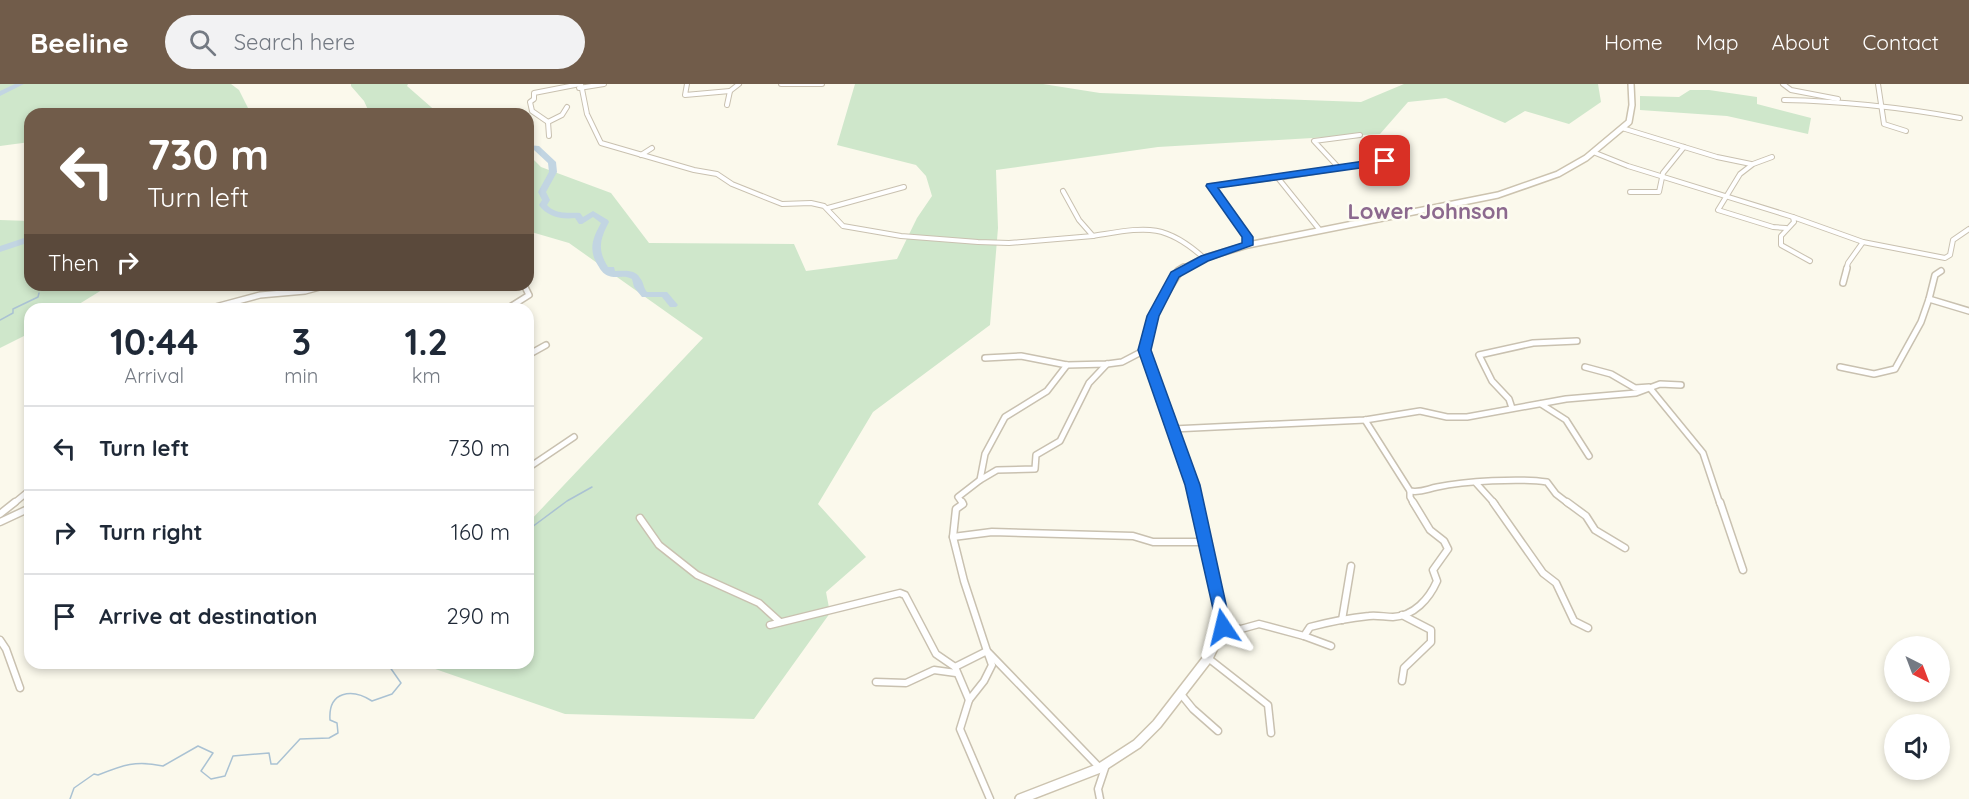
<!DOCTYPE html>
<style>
:root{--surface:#fff;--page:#f2f2f3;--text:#1f2937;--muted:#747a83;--line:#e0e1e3;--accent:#715c4a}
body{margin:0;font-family:Quicksand,sans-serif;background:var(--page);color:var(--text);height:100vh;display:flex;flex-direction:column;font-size:22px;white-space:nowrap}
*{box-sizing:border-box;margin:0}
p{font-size:20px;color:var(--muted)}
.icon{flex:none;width:33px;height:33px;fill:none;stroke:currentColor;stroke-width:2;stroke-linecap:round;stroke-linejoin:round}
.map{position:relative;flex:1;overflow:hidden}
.sheet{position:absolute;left:24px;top:219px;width:510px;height:366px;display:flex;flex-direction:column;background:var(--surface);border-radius:18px;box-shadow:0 3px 9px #0003}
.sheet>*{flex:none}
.hud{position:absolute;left:24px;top:24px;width:510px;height:183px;border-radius:18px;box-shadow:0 3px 9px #0003;background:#715c4a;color:#fff;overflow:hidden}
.needle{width:39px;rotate:138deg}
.controls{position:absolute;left:1884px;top:552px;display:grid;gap:12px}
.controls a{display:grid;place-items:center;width:66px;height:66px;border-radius:50%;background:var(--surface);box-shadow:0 3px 9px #0003;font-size:30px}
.pin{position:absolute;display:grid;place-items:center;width:51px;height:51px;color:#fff;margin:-26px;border-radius:12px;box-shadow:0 3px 9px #0006}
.me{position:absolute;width:66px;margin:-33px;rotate:350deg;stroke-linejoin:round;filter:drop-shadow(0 0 4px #0008)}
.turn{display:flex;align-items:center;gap:21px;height:126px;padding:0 24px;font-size:27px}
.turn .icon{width:78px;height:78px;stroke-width:2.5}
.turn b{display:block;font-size:42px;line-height:51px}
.then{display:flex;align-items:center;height:57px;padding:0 24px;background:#0003;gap:12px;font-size:22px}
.eta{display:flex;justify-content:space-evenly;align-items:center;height:102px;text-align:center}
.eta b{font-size:36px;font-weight:700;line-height:42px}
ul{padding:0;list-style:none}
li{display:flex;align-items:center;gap:18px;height:84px;padding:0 24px;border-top:2px solid var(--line)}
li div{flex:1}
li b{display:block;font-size:22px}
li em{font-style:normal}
header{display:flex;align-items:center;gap:36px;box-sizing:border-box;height:84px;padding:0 30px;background:var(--accent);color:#fff}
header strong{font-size:28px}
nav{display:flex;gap:33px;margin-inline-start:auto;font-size:21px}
.search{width:420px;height:54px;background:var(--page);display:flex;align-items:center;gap:15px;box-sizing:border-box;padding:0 21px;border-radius:33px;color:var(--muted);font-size:22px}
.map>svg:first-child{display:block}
</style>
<header>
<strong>Beeline</strong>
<div class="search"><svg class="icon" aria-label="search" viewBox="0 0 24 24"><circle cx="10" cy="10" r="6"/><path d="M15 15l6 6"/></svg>Search here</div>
<nav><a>Home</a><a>Map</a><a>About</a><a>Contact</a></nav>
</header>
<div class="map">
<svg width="1969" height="715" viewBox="0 0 1969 715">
<rect width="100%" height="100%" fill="#fbf9ec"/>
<g fill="#cfe7cb">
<polygon points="0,0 231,0 239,6 251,30 30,30 30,58 0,62"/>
<polygon points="351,0 408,0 407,2 439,30 370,30 364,17 351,2"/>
<polygon points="855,0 1043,0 1100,9 1361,18 1404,0 1598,0 1601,18 1569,40 1525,27 1505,39 1446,14 1408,18 1380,50 1158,63 996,86 998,144 990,241 873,328 818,420 866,473 826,508 830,529 754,635 565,630 418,579 528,579 528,439 703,254 569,159 528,147 528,70 541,83 611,109 649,159 794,160 806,187 897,175 917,134 932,112 926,92 916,81 837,61"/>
<polygon points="1690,6 1709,6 1757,13 1757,20 1811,34 1808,50 1727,32 1640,26 1640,12 1679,13"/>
<polygon points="0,136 30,137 30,201 110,201 71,225 30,225 30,249 0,264"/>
</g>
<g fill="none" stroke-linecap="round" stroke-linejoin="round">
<g stroke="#aac2d3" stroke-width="1.5">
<polyline points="0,236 13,229 13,225 38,213 39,209"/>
<polyline points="528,446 567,417 592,403"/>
<path d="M70 715 74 704 94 690 98 691C123 681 136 676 163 682L198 662 213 669 201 687 211 695 225 692 233 672 269 669 271 680H277L300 655 329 654 338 649 337 639 330 636C328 607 352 604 372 617L392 610 401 599 387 579"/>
</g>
<g fill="#c2d5e2" fill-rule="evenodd">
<polygon points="15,0 24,0 0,12 0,7"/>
<path d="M528 61 539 62 556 78 557 88 546 108 550 116 547 121C556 131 568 128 580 129L583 133 593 127 608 136 609 138C600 155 597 166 608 183H614L615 187C624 187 635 185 640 194 644 199 643 203 647 208H667L678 221 676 223H670L662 213H642L634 203 632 195C624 190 616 195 609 192 605 191 601 187 599 183 588 167 592 155 601 139L593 133 582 140H579L575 134C562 136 546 132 539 121L542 116 538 108 549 88 548 79 534 66 528 65Z"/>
<polygon points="30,152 30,158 0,168 0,162"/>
</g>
<defs>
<g id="street-far2">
<polyline points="581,0 587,30 601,59 694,86 717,90 732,100 782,120 811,119 824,122 843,142 901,152 978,158 1009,159 1093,152"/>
<polyline points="687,0 685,11 730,7"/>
<polyline points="781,0 822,0"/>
<polyline points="1783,0 1791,6 1838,15"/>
<polyline points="1878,0 1884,40 1906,47"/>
<polyline points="579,4 604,0"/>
<path d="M1784 16C1846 17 1899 23 1960 34"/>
<polyline points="727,21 730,7 739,0"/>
<polyline points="548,38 532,27 530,18 534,15 534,9 580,0"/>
<polyline points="1622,44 1717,73 1751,80"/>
<polyline points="549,52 548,38 562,31 567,23"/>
<polyline points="1593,68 1628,82 1793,133"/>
<polyline points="641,71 652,64"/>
<polyline points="1772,73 1753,80 1740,90 1718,126 1773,143 1786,144"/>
<polyline points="1339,84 1385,77"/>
<path d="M1063 107 1079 136 1093 152C1144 144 1163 137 1204 174"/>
<polyline points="1630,108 1659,108 1663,89 1684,63"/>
<polyline points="828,124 904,103"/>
<polyline points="1319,145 1278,94 1339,84 1314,57 1360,51"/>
<polyline points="1863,158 1945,174 1950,171 1953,156 1969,145"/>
<polyline points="1248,161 1247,153 1211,102 1279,93"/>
<polyline points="1810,177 1781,161 1781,152 1794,138 1793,133 1863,158 1848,179 1846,186"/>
</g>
<g id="street-far1">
<polyline points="1941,187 1935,191 1929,215 1969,227"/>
<polyline points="1843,199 1847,184"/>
<polyline points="208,225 260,211 305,207 327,201"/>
<polyline points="507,225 529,211 524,201"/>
<polyline points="528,271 546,261"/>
<polyline points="985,274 1021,272 1067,281 1107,280 1122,278 1145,266"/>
<polyline points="1585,283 1611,290 1635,304 1649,303 1703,369 1720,420"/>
<polyline points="1840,283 1874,290 1895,285 1921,238 1929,215"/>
<polyline points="1541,320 1566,336 1589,372"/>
<polyline points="1512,324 1509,315 1492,297 1479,271 1533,259 1577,257"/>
<path d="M1365 336 1410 407C1421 409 1427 405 1437 403 1465 397 1520 394 1547 398L1556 410 1569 420"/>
<polyline points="1173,345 1365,336 1420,327 1447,333 1467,333 1566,315 1636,309 1660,300 1681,301"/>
<polyline points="528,384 574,353"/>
<polyline points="980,396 997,386 1035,385 1036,371 1060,357 1089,299 1107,280"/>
<polyline points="1476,399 1495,420"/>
<polyline points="1410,407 1410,413 1414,420"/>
<polyline points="13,420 30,406"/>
<polyline points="963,420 958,413 980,396 985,370 1005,333 1047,307 1067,281"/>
</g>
<g id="street">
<polyline points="962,418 963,420 956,425 953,453 964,497 987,567 1100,684"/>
<polyline points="1493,418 1543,489 1556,499 1574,537 1588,544"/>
<polyline points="1567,418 1586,432 1595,446 1625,464"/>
<polyline points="1720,418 1743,486"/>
<polyline points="0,430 15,418"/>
<polyline points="640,434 659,461 697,491 759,519 780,538"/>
<polyline points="0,438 30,424"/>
<polyline points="953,453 992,448 1133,452 1153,458 1204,458"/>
<polyline points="1402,531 1431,546 1431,558 1404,584 1402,597"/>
<polyline points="1342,536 1351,482"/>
<polyline points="770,541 900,509 905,511 936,570 955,583 969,616"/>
<path d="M1223 543 1241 545 1259 540 1304 552 1310 543C1329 538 1349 534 1369 532 1377 531 1385 533 1393 533 1414 532 1429 515 1437 497L1433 486 1448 465 1444 457 1430 446 1413 418"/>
<polyline points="1304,552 1331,562"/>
<polyline points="0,556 6,565 20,604"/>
<polyline points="1208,574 1268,621 1271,649"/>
<polyline points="955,583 987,567 992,581 984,597 969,616 960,645 990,715"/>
<polyline points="876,598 906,599 934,586 956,589"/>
<polyline points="1180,609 1193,625 1218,647"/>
<polyline points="1100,715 1098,705 1106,681"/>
</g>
<polyline id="secondary-far2" points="1181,186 1204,174 1248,161 1498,111 1558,90 1586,74 1629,38 1632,21 1631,0"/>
<path id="secondary-far1" d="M1184 184 1179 187C1163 212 1148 236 1145 266L1192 401 1196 420"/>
<polyline id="secondary" points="1020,715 1100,684 1137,660 1157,640 1208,574 1223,543 1196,418"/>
</defs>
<use href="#street-far2" stroke="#c9c1b0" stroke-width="6"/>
<use href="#street-far1" stroke="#c9c1b0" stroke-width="8"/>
<use href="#street" stroke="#c9c1b0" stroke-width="9"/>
<use href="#secondary-far2" stroke="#ccc3af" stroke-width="8"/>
<use href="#secondary-far1" stroke="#ccc3af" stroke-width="10"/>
<use href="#secondary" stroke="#ccc3af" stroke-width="12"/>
<use href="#street-far2" stroke="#fff" stroke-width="4"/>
<use href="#street-far1" stroke="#fff" stroke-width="5"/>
<use href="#street" stroke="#fff" stroke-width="6"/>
<use href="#secondary-far2" stroke="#fff" stroke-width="5"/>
<use href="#secondary-far1" stroke="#fff" stroke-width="7"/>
<use href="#secondary" stroke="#fff" stroke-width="9"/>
</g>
<polygon fill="#1a73e8" stroke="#114b97" stroke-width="1.5" points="1385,74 1388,75 1388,80 1218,104 1253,153 1253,161 1208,177 1179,193 1159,232 1151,266 1200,401 1231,543 1229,547 1223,549 1218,547 1185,401 1138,266 1147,232 1171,188 1201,172 1242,159 1242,153 1206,102 1207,100"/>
<g text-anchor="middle" stroke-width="5" stroke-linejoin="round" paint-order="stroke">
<g font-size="22" font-weight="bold" fill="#8c698e" stroke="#fdfcf2">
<text x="1428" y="135">Lower Johnson</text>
</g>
</g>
</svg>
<div class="controls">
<a><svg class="needle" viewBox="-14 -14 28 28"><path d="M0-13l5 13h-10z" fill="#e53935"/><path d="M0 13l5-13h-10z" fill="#747a83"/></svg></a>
<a><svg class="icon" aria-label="sound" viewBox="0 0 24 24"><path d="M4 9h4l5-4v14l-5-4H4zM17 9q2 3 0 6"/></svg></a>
</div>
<div class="pin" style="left:1385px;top:77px;background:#d93025"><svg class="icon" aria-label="arrive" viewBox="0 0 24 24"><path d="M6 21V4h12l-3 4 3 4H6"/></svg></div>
<svg class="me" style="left:1223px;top:543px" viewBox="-20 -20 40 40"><path d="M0-17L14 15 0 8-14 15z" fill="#1a73e8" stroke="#fff" stroke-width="4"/></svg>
<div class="hud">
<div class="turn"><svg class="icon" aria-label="left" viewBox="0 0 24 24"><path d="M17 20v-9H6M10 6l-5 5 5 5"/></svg><div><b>730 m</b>Turn left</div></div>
<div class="then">Then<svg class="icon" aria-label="right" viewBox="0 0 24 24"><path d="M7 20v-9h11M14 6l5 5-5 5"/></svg></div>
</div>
<section class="sheet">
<div class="eta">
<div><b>10:44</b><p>Arrival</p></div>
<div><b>3</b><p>min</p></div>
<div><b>1.2</b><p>km</p></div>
</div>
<ul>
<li><svg class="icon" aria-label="left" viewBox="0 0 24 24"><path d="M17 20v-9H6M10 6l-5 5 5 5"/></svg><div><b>Turn left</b></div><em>730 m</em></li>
<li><svg class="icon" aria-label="right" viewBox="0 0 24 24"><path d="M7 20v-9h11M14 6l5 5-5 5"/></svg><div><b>Turn right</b></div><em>160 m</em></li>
<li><svg class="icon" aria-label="arrive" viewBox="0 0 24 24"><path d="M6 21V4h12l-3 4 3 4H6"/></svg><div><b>Arrive at destination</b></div><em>290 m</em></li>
</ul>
</section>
</div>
